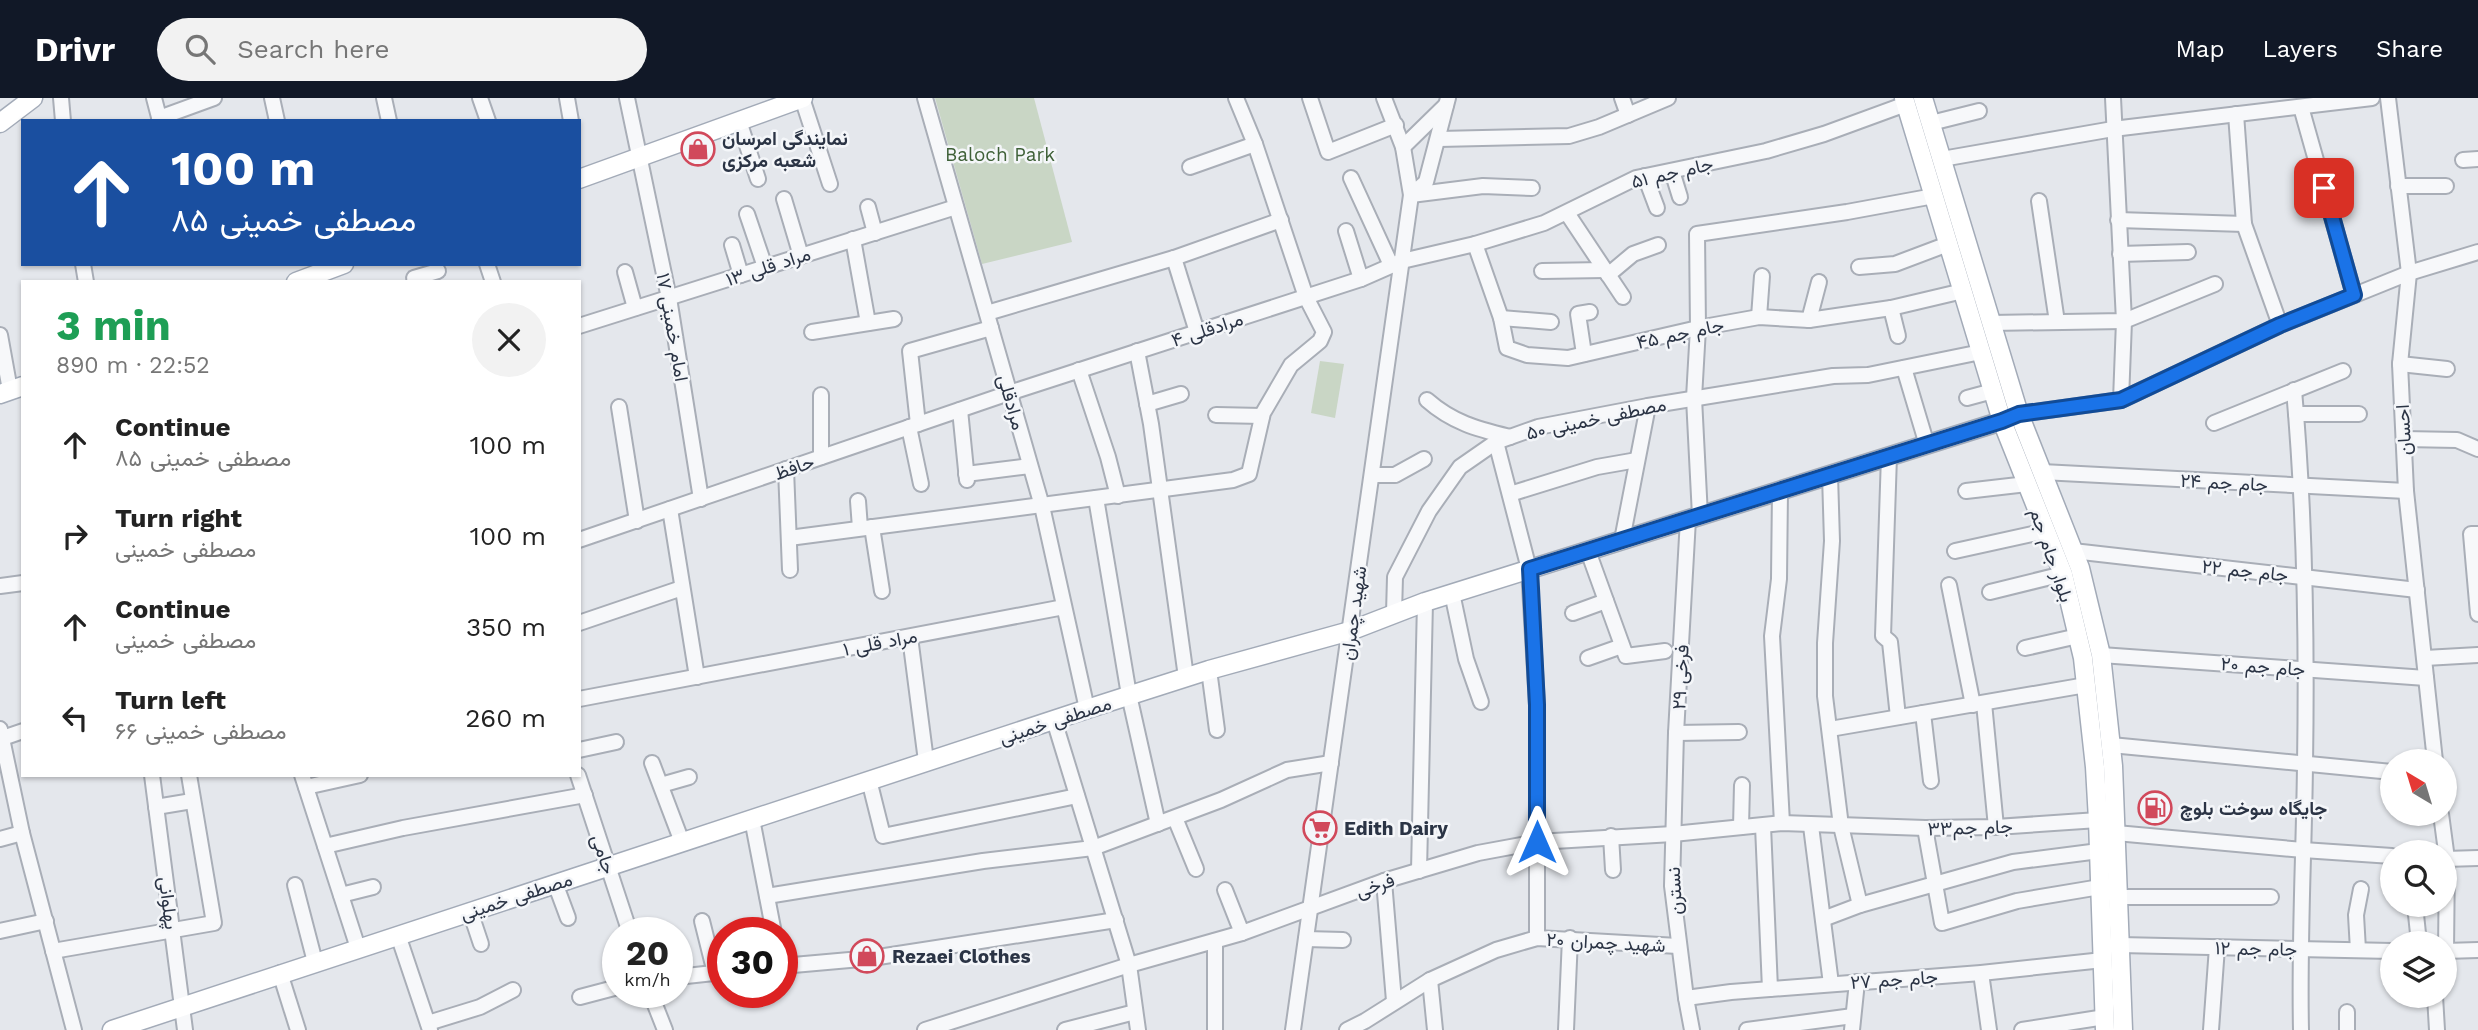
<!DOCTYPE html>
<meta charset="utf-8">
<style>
:root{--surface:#fff;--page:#f2f2f2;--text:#222;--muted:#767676;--accent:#111827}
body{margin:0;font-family:"Work Sans",Vazirmatn,sans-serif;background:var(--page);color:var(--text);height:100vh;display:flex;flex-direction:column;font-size:26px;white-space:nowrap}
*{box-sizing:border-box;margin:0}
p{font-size:23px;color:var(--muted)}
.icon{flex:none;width:38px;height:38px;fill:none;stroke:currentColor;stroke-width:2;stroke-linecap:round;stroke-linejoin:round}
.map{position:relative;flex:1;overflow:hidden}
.side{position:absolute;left:21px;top:182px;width:560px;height:497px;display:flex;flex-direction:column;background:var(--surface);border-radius:0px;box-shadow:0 2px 5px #0004}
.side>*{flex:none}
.hud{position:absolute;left:21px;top:21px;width:560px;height:147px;border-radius:0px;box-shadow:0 2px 5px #0004;background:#1a4fa0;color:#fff;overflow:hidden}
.needle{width:46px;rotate:322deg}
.controls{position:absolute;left:2380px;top:651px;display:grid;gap:14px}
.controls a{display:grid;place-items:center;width:77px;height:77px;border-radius:50%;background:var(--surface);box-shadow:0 2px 5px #0004;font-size:35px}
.speed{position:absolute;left:602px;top:819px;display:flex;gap:14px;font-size:35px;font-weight:700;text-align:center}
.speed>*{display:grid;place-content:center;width:91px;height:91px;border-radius:50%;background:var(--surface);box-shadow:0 2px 5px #0004;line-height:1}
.speed small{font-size:18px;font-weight:400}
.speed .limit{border:10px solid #d22;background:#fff;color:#111}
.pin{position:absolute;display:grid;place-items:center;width:60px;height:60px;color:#fff;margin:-30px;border-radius:14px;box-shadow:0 4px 10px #0006}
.me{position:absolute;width:77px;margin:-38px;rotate:0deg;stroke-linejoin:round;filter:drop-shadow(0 0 5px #0008)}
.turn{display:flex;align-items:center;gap:24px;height:147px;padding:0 35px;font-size:32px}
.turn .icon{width:91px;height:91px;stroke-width:2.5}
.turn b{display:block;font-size:49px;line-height:60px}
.round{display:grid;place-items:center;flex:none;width:74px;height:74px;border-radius:37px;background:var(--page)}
.headline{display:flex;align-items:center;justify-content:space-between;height:119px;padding:0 35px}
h1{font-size:42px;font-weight:700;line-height:52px;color:#1e9e55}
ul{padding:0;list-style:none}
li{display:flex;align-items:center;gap:21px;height:91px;padding:0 35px}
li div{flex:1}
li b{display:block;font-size:26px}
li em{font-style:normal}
header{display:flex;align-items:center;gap:42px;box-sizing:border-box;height:98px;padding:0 35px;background:var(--accent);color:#fff}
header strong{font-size:33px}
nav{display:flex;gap:38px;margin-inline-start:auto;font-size:24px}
.search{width:490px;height:63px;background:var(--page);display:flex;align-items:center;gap:18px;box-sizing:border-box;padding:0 24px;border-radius:38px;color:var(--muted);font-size:26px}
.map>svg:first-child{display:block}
</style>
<header>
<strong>Drivr</strong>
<div class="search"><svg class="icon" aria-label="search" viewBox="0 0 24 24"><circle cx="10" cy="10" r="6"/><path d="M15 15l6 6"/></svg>Search here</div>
<nav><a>Map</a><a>Layers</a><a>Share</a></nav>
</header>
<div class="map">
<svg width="2478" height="932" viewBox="0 0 2478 932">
<rect width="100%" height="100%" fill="#e4e7ec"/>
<g fill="#c9d6c5">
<polygon points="935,0 1034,0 1072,144 982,166"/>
<polygon points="1320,263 1344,266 1335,320 1311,315"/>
</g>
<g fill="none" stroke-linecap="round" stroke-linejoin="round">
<defs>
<g id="minor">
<polyline points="61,0 63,23"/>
<polyline points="154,0 160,23"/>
<polyline points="272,0 277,23"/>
<polyline points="384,0 389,23"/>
<polyline points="480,0 488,23"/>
<polyline points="567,0 571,23"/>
<polyline points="627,0 669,200 701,401"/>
<polyline points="802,0 830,86"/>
<polyline points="925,0 1042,408 1087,611"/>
<polyline points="1310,0 1328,54 1396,27"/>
<polyline points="1384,0 1403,49 1411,97 1483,88 1532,90"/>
<polyline points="1622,0 1628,17"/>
<polyline points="2113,0 2124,223 2121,302"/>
<polyline points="2388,0 2409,175 2400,266 2406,393 2435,663"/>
<polyline points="2301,9 2354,197"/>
<polyline points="2236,16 2244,126 2280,227"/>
<polyline points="159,20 214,0"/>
<polyline points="739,23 758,81"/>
<polyline points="1931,25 1979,13"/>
<polyline points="1439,41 1569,38 1599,29 1668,0"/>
<polyline points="1403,49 1446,7"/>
<polyline points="1942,61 2113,31 2372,0"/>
<polyline points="2463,62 2478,61"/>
<polyline points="1190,69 1255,46"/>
<polyline points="1672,73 1680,99"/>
<polyline points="1645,78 1657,110"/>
<polyline points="1351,80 1391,167"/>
<polyline points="2398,88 2446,88"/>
<polyline points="784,101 801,158"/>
<polyline points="2039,103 2057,224"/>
<polyline points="868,109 875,135"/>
<polyline points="1567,115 1623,199"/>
<polyline points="747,116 765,169"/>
<polyline points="2118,122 2244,126"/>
<polyline points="1346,133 1361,181"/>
<polyline points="853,141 868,225"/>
<polyline points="1475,146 1501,220 1507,250 1527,257 1568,260 1698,230 1759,219 1809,222 1891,210 1963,193"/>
<polyline points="732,147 741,177"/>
<polyline points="2120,156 2188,154"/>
<polyline points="1174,160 1197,234"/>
<polyline points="83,166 86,184"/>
<polyline points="487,166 493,184"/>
<polyline points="1859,169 1895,166 1948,146"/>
<polyline points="1542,173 1605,172"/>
<polyline points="625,174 635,210"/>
<polyline points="1608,177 1633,156 1658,147"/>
<polyline points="414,180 438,173"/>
<polyline points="1891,210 1898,238"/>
<polyline points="987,215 1174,160 1281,122"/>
<polyline points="1759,219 1762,178"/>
<polyline points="1501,220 1551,224"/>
<polyline points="1809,222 1819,184"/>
<polyline points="1991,225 2124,223 2215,186"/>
<polyline points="579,228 956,109"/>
<polyline points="812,234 894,221"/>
<polyline points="0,237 10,292"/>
<polyline points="1137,253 1151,326 1186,579"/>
<polyline points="1584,256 1578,216 1590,214"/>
<polyline points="2400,266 2447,271"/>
<polyline points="1904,270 1927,347"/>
<polyline points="1079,272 1108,359 1118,398"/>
<path d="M2294 292C2305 416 2307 542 2305 667 2304 756 2299 844 2301 932"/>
<polyline points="1967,300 1993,293"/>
<path d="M1427 302C1453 325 1478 331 1510 339"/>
<polyline points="1147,306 1181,296"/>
<polyline points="619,309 637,423"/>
<polyline points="960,312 967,382"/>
<polyline points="2019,316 2121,302 2280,227 2409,175 2478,154"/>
<polyline points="2296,316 2359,316"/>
<polyline points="1216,317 1262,318"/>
<polyline points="2214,325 2343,273"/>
<polyline points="918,326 910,253 991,230"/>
<polyline points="909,329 921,386"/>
<polyline points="2404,341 2457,342 2478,351"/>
<polyline points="1496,344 1529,471 1537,607 1537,840"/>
<polyline points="1889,358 1883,538 1890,544 1898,619"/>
<polyline points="821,359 821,297"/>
<polyline points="786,371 790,472"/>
<polyline points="2042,374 2406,393"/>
<polyline points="966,376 1030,368"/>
<polyline points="1372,377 1395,377 1424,361"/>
<polyline points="1830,377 1832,443 1825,545 1825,598 1841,728 1860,807"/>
<polyline points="1780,393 1779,481 1772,538 1782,725"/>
<polyline points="1966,393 2027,386"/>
<polyline points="1510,396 1597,369 1637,362"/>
<polyline points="1096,400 1129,597 1158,726"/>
<polyline points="858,403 860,430"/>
<polyline points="670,411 697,579"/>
<polyline points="1700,418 1694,300 1698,230 1697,136 1847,114 1934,98"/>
<polyline points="1688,421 1676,635 1672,788 1686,900 1692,932"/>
<polyline points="872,429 882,493"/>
<polyline points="2478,436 2471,436 2478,516"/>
<polyline points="789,440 1233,382 1249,376 1263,315 1291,267 1320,243 1324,234 1306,199 1255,46 1236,0"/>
<polyline points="579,442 1009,295 1361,181 1402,163 1475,146 1544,125 1636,80 1766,53 1824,36 1906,6"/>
<polyline points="1622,442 1648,308"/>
<polyline points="1588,453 1626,558 1665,553"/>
<polyline points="1955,453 2046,433"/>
<polyline points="2073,453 2417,492"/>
<polyline points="1949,487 1973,607"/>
<polyline points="0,488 23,485"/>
<polyline points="1990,494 2063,476"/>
<polyline points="1452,495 1466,561 1481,604"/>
<polyline points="1394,515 1395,479 1429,413 1460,369 1496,344 1538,329 1648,308 1833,278 1868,277 1981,254"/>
<polyline points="1573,515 1606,503"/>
<polyline points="579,525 682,490"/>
<polyline points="910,539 926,663"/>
<polyline points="2025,550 2078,538"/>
<polyline points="2101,557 2426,580"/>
<polyline points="1588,560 1622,548"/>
<polyline points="2425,560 2478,557"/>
<polyline points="1209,572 1217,632"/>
<polyline points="579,601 1064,509"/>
<polyline points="1984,605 1996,729"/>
<polyline points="1923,615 1931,683"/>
<polyline points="1054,622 1129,867 1138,932"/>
<polyline points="0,631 22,735 74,932"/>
<polyline points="1830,631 2086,587"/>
<polyline points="1676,635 1739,634"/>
<polyline points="0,641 23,633"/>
<polyline points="2111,647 2392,674"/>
<polyline points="579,652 616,644"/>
<polyline points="652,665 682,744"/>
<polyline points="152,677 185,932"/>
<polyline points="302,677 358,850"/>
<polyline points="578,677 630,835"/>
<polyline points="869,682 883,738 1077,698"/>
<polyline points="661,687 689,679"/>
<polyline points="306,689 360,677"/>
<polyline points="156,709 192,703"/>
<polyline points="2441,716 2447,761 2446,853"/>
<polyline points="1175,720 1196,771"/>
<polyline points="752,721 774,835"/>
<polyline points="1763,728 1770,891"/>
<polyline points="1811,728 1831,886"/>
<polyline points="1741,729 1742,687"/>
<polyline points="1925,730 1942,825 2017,803 2100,789"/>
<polyline points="2116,735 2303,752 2392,758"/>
<polyline points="1611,738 1613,772"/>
<polyline points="0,741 22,735"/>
<polyline points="325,748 403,730 585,697"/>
<polyline points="2445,761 2478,760"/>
<polyline points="1419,773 1425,504"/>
<polyline points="1384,783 1394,903"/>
<polyline points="555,785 568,820"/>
<polyline points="295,787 315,864"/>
<polyline points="1225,792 1242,835"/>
<polyline points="341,797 373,789"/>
<polyline points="767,798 983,763 1093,750 1221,702 1287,672 1331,665"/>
<polyline points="2119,799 2271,799"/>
<polyline points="2415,807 2419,845"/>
<polyline points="470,813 481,846"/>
<polyline points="1823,821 1860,807 2013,764 2099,753"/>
<polyline points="702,823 715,875"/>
<polyline points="0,833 46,823"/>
<polyline points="398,837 430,932"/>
<polyline points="1306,841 1343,842"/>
<polyline points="1215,843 1215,932"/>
<polyline points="2120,847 2392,853"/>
<polyline points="2358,852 2356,817 2361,791"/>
<polyline points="53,853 214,825 189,677"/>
<polyline points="2445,853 2478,852"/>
<polyline points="782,868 872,860 1116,822"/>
<polyline points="280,875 298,932"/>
<polyline points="1981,875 1989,932"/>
<polyline points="677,879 723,874"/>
<polyline points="1430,882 1435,932"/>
<polyline points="650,894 665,932"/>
<polyline points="2435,898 2437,932"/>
<polyline points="580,899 618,889"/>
<polyline points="1686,900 1731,894 1981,875 2103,862"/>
<polyline points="428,925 480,909 513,892"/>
<polyline points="925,932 1129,867 1242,835 1384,783 1478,755 1537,744 1673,736 1782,725 1925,730 1996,729 2098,722"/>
<polyline points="1065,932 1135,914"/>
<polyline points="1293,932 1411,97 1426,84 1448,0"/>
<polyline points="1347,932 1365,923 1430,882 1496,852 1537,840 1678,848"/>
<polyline points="1566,932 1570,840"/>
<polyline points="1747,932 1853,918"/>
<polyline points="1852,932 1857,884"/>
<polyline points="2022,932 2105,919"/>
<polyline points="2211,932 2217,849"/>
<polyline points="2347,932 2347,914"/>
</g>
<g id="major">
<polyline points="1904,0 2002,323 2063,476 2083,560 2095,669 2098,722 2105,932"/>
<polyline points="1923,0 2019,316 2080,470 2101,557 2113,668 2123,932"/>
<polyline points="0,25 33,0"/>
<polyline points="579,81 803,0"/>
<polyline points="296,184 344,166"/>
<polyline points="0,296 23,288"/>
<polyline points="112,932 1087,611 1209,572 1350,533 1425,504 2002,323 2019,316"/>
</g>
</defs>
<use href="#minor" stroke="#a9aeb7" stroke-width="18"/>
<use href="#major" stroke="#a3abb8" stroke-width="21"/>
<use href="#minor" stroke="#f7f8fa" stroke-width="14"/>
<use href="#major" stroke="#fff" stroke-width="18"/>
</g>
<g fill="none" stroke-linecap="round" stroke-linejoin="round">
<defs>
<polyline id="route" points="1537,744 1537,607 1530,471 2002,323 2019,316 2121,302 2280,227 2354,197 2324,90"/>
</defs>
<use href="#route" stroke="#114b97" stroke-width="18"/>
<use href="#route" stroke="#1a73e8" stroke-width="12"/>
</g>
<defs>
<symbol id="shop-ring" viewBox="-11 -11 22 22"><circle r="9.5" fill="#f4f6f9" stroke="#d1495b" stroke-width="1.5"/><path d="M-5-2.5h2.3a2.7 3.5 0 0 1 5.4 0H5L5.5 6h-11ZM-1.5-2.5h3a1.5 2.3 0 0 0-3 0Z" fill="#d1495b"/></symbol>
<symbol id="fuel-ring" viewBox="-11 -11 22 22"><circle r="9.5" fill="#f4f6f9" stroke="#d1495b" stroke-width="1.5"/><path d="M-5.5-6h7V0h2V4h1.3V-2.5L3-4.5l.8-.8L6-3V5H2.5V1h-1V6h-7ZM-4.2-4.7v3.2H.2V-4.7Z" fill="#d1495b"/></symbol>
<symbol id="supermarket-ring" viewBox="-11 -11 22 22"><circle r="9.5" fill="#f4f6f9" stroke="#d1495b" stroke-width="1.5"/><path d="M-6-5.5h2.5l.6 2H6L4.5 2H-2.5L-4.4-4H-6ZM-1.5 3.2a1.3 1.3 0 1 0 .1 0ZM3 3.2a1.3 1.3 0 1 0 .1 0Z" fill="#d1495b"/></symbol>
</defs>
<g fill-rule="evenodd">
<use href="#shop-ring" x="679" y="32" width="38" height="38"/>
<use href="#fuel-ring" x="2136" y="691" width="38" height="38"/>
<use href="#supermarket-ring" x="1301" y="711" width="38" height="38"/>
<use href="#shop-ring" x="848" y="839" width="38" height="38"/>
</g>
<g text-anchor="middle" stroke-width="5" stroke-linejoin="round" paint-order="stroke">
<g font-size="19" font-weight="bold" fill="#2b3445" stroke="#f4f6f9" text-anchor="start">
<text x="722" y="47">نمایندگی امرسان<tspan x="722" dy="22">شعبه مرکزی</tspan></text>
<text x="2180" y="717">جایگاه سوخت بلوچ</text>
<text x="1344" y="737">Edith Dairy</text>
<text x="892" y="865">Rezaei Clothes</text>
</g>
<g font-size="19" fill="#3f6138" stroke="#f4f6f9">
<text x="1000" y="63">Baloch Park</text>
</g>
<g font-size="19" fill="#2b3445" stroke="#f4f6f9">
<text transform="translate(1672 74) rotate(-13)" y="7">جام جم ۵۱</text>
<text transform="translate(768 168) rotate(-18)" y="7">مراد قلی ۱۳</text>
<text transform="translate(673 229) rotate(80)" y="7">امام خمینی ۱۷</text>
<text transform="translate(1207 231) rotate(-18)" y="7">مرادقلی ۴</text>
<text transform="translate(1680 235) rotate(-12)" y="7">جام جم ۴۵</text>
<text transform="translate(1012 304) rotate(74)" y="7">مرادقلی</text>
<text transform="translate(1596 320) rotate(-12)" y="7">مصطفی خمینی ۵۰</text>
<text transform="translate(2403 332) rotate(-93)" y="7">احسان</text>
<text transform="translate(794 369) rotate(-19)" y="7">حافظ</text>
<text transform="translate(2224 384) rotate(3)" y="7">جام جم ۲۴</text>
<text transform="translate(2052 457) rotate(71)" y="7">بلوار جام جم</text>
<text transform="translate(2245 472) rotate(6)" y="7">جام جم ۲۲</text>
<text transform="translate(1353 515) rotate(-82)" y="7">شهید چمران</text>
<text transform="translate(880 544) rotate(-11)" y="7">مراد قلی ۱</text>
<text transform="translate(2263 568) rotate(4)" y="7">جام جم ۲۰</text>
<text transform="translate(1680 579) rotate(-87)" y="7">فرخی ۲۹</text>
<text transform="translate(1055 622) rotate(-18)" y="7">مصطفی خمینی</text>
<text transform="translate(1970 729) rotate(-2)" y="7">جام جم۳۳</text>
<text transform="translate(604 756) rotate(72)" y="7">جامی</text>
<text transform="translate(1375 787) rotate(-19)" y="7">فرخی</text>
<text transform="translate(1674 793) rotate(-93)" y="7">نسترن</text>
<text transform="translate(516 798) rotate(-18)" y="7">مصطفی خمینی</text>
<text transform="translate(169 805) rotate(83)" y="7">پهلوانی</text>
<text transform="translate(1606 844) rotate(3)" y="7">شهید چمران ۲۰</text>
<text transform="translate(2256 850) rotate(1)" y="7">جام جم ۱۲</text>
<text transform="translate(1894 881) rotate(-4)" y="7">جام جم ۲۷</text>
</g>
</g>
</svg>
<div class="controls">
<a><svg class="needle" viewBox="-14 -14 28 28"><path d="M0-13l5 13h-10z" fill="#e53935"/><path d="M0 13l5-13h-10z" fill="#767676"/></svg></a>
<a><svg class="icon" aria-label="search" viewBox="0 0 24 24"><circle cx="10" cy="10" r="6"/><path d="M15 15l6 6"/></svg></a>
<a><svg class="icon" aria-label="layers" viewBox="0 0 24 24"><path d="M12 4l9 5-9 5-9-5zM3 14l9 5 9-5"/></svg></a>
</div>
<div class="speed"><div>20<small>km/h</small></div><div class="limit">30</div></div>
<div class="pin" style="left:2324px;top:90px;background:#d93025"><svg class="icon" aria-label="arrive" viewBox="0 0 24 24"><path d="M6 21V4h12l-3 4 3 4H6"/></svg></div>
<svg class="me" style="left:1537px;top:744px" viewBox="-20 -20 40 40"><path d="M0-17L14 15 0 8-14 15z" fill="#1a73e8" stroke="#fff" stroke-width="4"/></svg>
<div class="hud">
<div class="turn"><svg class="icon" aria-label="ahead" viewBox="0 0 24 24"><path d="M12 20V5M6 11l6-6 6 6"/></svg><div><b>100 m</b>مصطفی خمینی ۸۵</div></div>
</div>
<section class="side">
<div class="headline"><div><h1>3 min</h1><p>890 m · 22:52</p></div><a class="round"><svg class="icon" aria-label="close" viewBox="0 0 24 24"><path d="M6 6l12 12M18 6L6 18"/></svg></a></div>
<ul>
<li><svg class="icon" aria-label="ahead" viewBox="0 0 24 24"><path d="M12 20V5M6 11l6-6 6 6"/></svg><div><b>Continue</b><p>مصطفی خمینی ۸۵</p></div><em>100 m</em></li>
<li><svg class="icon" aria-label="right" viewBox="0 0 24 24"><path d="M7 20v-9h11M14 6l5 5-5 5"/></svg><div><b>Turn right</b><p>مصطفی خمینی</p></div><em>100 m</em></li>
<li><svg class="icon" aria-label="ahead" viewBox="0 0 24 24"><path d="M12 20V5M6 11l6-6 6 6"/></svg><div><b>Continue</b><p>مصطفی خمینی</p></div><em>350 m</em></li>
<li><svg class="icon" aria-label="left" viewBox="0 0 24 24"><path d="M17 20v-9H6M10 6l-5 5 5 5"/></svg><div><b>Turn left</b><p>مصطفی خمینی ۶۶</p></div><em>260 m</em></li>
</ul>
</section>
</div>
